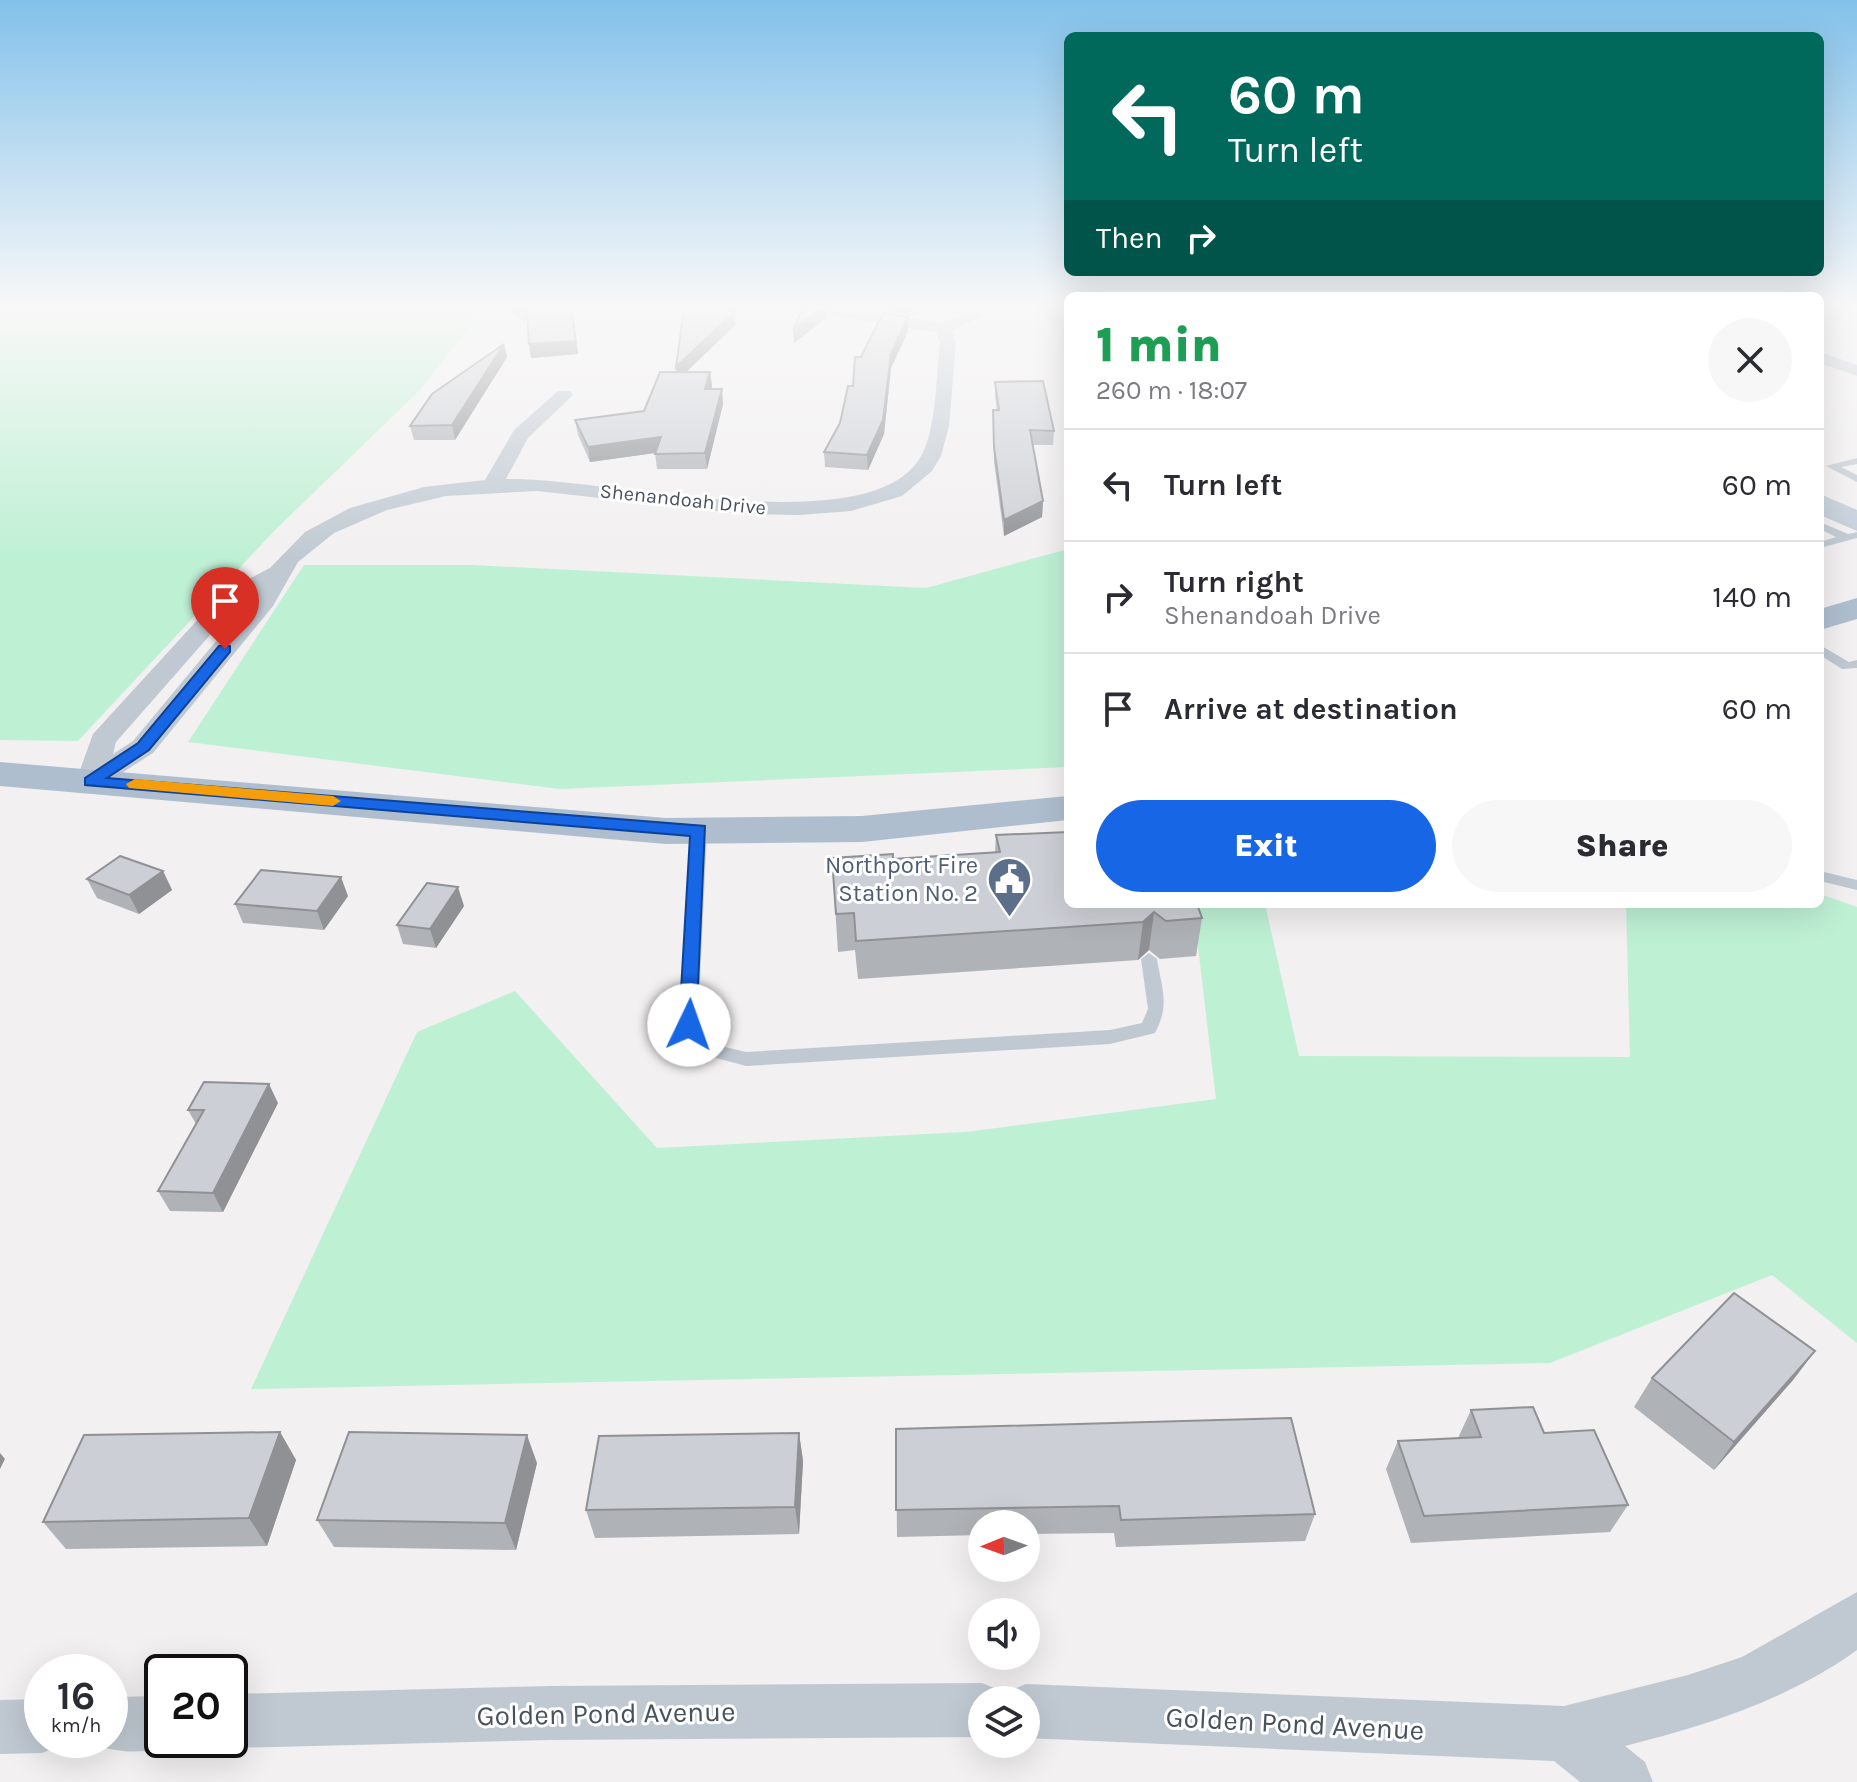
<!DOCTYPE html>
<meta charset="utf-8">
<style>
:root{--surface:#fff;--page:#f7f7f7;--text:#2b2b33;--muted:#7c7c81;--line:#e1e1e2;--accent:#1666e6}
body{margin:0;font-family:Karla,sans-serif;background:var(--page);color:var(--text);height:100vh;display:flex;flex-direction:column;font-size:30px;white-space:nowrap}
*{box-sizing:border-box;margin:0}
p{font-size:26px;color:var(--muted)}
.icon{flex:none;width:44px;height:44px;fill:none;stroke:currentColor;stroke-width:2;stroke-linecap:round;stroke-linejoin:round}
.map{position:relative;flex:1;overflow:hidden}
.side{position:absolute;left:1064px;top:292px;width:760px;height:616px;display:flex;flex-direction:column;background:var(--surface);border-radius:12px;box-shadow:0 8px 32px #0002}
.side>*{flex:none}
.banner{position:absolute;left:1064px;top:32px;width:760px;height:244px;border-radius:12px;box-shadow:0 8px 32px #0002;background:#00695c;color:#fff;overflow:hidden}
.needle{width:52px;rotate:269deg}
.buttons{position:absolute;left:968px;top:1510px;display:grid;gap:16px}
.buttons a{display:grid;place-items:center;width:72px;height:72px;border-radius:50%;background:var(--surface);box-shadow:0 8px 32px #0002;font-size:40px}
.speed{position:absolute;left:24px;top:1654px;display:flex;gap:16px;font-size:40px;font-weight:700;text-align:center}
.speed>*{display:grid;place-content:center;width:104px;height:104px;border-radius:50%;background:var(--surface);box-shadow:0 8px 32px #0002;line-height:1}
.speed small{font-size:20px;font-weight:400}
.speed .limit{border:4px solid #111;border-radius:12px;background:#fff;color:#111}
.pin{position:absolute;display:grid;place-items:center;width:68px;height:68px;color:#fff;margin:-82px -34px;border-radius:50% 50% 50% 0;rotate:-45deg;box-shadow:0 0 8px #0007}
.pin .icon{rotate:45deg}
.me{position:absolute;width:88px;margin:-44px;rotate:3deg;stroke-linejoin:round;filter:drop-shadow(0 0 6px #0008)}
.turn{display:flex;align-items:center;gap:28px;height:168px;padding:0 32px;font-size:36px}
.turn .icon{width:104px;height:104px;stroke-width:2.5}
.turn b{display:block;font-size:56px;line-height:68px}
.then{display:flex;align-items:center;height:76px;padding:0 32px;background:#0003;gap:16px;font-size:30px}
.round{display:grid;place-items:center;flex:none;width:84px;height:84px;border-radius:42px;background:var(--page)}
.overview{display:flex;align-items:center;justify-content:space-between;height:136px;padding:0 32px}
h1{font-size:48px;font-weight:800;line-height:60px;color:#1e9e55}
.cta{display:flex;gap:16px;margin-top:auto;padding:16px 32px}
.cta a{flex:1;height:92px;border-radius:48px;background:var(--accent);color:#fff;font-size:32px;font-weight:800;line-height:92px;text-align:center}
.cta a+a{background:var(--page);color:var(--text)}
ul{padding:0;list-style:none}
li{display:flex;align-items:center;gap:24px;height:112px;padding:0 32px;border-top:2px solid var(--line)}
li div{flex:1}
li b{display:block;font-size:30px}
li em{font-style:normal}
.map>svg:first-child{display:block}
</style>
<div class="map">
<svg width="1857" height="1782" viewBox="0 0 1857 1782">
<rect width="100%" height="100%" fill="#f2f0f0"/>
<g fill="#bef0d4">
<polygon points="0,308 485,308 419,391 274,531 78,741 0,740"/>
<polygon points="1026,308 1068,308 1068,407 1061,325"/>
<polygon points="1068,549 1068,767 560,789 188,742 304,565 472,565 926,588"/>
<polygon points="1820,894 1857,907 1857,1343 1772,1275 1550,1363 251,1389 417,1032 515,991 657,1148 966,1132 1216,1099 1193,904 1265,904 1299,1056 1630,1057 1626,904 1820,904"/>
</g>
<g fill="none" stroke-linecap="round" stroke-linejoin="round">
<g fill="#c0c9d2" fill-rule="evenodd">
<polygon points="1857,458 1857,464 1841,467 1857,475 1857,482 1826,466"/>
<polygon points="1820,522 1848,534 1857,532 1857,538 1820,548 1820,542 1836,537 1820,529"/>
<polygon points="1820,645 1849,662 1857,660 1857,668 1842,669 1820,655"/>
<path d="M699 825 707 830 698 1023 717 1045 746 1052 1110 1030 1142 1023 1148 1009 1141 959 1149 953 1157 959C1162 989 1170 1005 1155 1033L1110 1044 746 1066 705 1055 680 1025 691 830Z"/>
<polygon points="1820,871 1857,880 1857,890 1820,881"/>
</g>
<g fill="#c0c9d2" fill-rule="evenodd">
<path d="M809 308H849L942 323 977 310 985 315 952 330 956 342 949 426 941 456 932 471 902 496 851 511 799 515 742 514 537 491 446 496 387 510 334 533 298 562 273 606 153 753 100 787H80L76 781 93 734 223 592 270 568 305 532 350 508 424 487 485 480 514 430 558 391H570L573 395 528 438 506 479C598 476 861 543 918 461 937 435 936 374 940 342L936 332 817 313ZM256 593 133 741 113 754 116 742 239 602Z"/>
<polygon points="1820,352 1857,365 1857,376 1820,363"/>
<path d="M1857 1592V1650C1788 1700 1707 1725 1625 1746L1645 1762 1653 1782H1580L1554 1761 1026 1738V1700H982V1737L551 1740 230 1748 210 1740H230V1694L551 1686 982 1683 1001 1691 1004 1698 1007 1692 1026 1684 1564 1706 1688 1675 1742 1657Z"/>
<path d="M162 1696V1740L181 1742C153 1754 119 1755 91 1743L89 1740H110V1697Z"/>
<polygon points="42,1699 42,1740 64,1740 61,1745 42,1753 0,1754 0,1700"/>
</g>
<polygon fill="#c2ccd9" fill-rule="evenodd" points="1820,494 1857,510 1857,531 1820,515"/>
<g fill="#afbecf" fill-rule="evenodd">
<polygon points="1857,598 1857,619 1820,630 1820,609"/>
<polygon points="0,762 666,818 862,816 1068,796 1068,820 862,842 666,844 0,786"/>
</g>
</g>
<g fill="#afb2b7">
<polygon points="506,308 572,308 578,354 531,358 528,324"/>
<polygon points="684,308 736,308 735,325 686,372 710,372 712,386 711,389 723,404 707,469 657,469 655,453 590,462 578,435 575,420 644,411 676,372"/>
<polygon points="890,308 918,308 914,316 890,312"/>
<polygon points="908,331 891,368 884,434 868,470 825,467 824,452 840,423 853,386 861,357"/>
<polygon points="504,344 507,357 455,440 414,440 410,426"/>
<polygon points="995,382 1054,431 1053,445 1033,445 1043,501 1042,517 1004,536 994,462 993,410 997,410 995,396"/>
<polygon points="996,835 1197,904 1202,918 1196,956 1160,959 1149,950 1138,960 858,979 855,950 838,952 832,858 893,859 995,853"/>
<polygon points="163,871 172,890 139,914 97,898 87,879"/>
<polygon points="348,896 324,930 243,923 235,904"/>
<polygon points="464,906 436,948 403,944 397,925"/>
<polygon points="278,1103 223,1212 170,1211 158,1191 196,1124 188,1110"/>
<polygon points="1815,1351 1793,1380 1714,1470 1634,1407 1652,1378"/>
<polygon points="1471,1410 1544,1433 1628,1505 1610,1532 1411,1543 1386,1469 1398,1441 1458,1438"/>
<polygon points="896,1429 1315,1514 1305,1541 1116,1547 1114,1533 1026,1534 1026,1524 982,1524 982,1535 897,1537"/>
<polygon points="280,1432 296,1460 267,1546 66,1549 43,1522"/>
<polygon points="799,1433 803,1461 799,1534 595,1538 586,1510"/>
<polygon points="537,1463 516,1550 334,1547 317,1520"/>
</g>
<g fill="#8f9195">
<polygon points="572,308 578,354 531,358 529,344"/>
<polygon points="734,308 736,308 735,325 677,381 676,367"/>
<polygon points="821,308 826,308 826,318 794,343 793,329"/>
<polygon points="908,317 908,331 891,368 884,434 868,470 867,455 891,354"/>
<polygon points="504,344 507,357 455,440 452,425"/>
<polygon points="710,372 712,386 706,404 705,389"/>
<polygon points="722,389 723,404 707,469 705,453"/>
<polygon points="661,437 662,452 590,462 588,447"/>
<polygon points="1043,501 1042,517 1004,536 1004,520"/>
<polygon points="163,871 172,890 139,914 129,895"/>
<polygon points="341,877 348,896 324,930 317,911"/>
<polygon points="458,887 464,906 436,948 430,929"/>
<polygon points="1154,912 1149,950 1138,960 1143,922"/>
<polygon points="269,1084 278,1103 223,1212 213,1193"/>
<polygon points="1815,1351 1793,1380 1714,1470 1734,1442"/>
<polygon points="280,1432 296,1460 267,1546 249,1518"/>
<polygon points="799,1433 803,1461 799,1534 795,1507"/>
<polygon points="527,1435 537,1463 516,1550 505,1523"/>
<polygon points="0,1453 5,1459 0,1469"/>
</g>
<g fill="#cccfd5" stroke="#8f9195" stroke-width="2">
<polygon points="522,308 571,308 576,341 529,344 527,312"/>
<polygon points="684,308 734,308 734,312 676,367"/>
<polygon points="803,308 821,308 793,329"/>
<polygon points="883,313 908,317 891,354 883,420 867,455 824,452 840,423 848,386 853,386 855,357 861,357"/>
<polygon points="504,344 452,425 410,426 432,394"/>
<polygon points="660,372 710,372 705,389 722,389 705,453 655,454 661,437 588,447 575,420 644,411"/>
<polygon points="1043,381 1054,431 1030,430 1043,501 1004,520 994,447 993,410 999,410 995,382"/>
<polygon points="1068,832 1068,904 1197,904 1202,918 1166,921 1154,912 1143,922 856,941 854,913 836,914 832,858 893,854 893,859 1000,852 996,835"/>
<polygon points="120,856 163,871 129,895 87,879"/>
<polygon points="261,870 341,877 317,911 235,904"/>
<polygon points="427,883 458,887 430,929 397,925"/>
<polygon points="204,1082 269,1084 213,1193 158,1191 204,1110 188,1110"/>
<polygon points="1734,1293 1815,1351 1734,1442 1652,1378"/>
<polygon points="1533,1407 1544,1433 1594,1430 1628,1505 1424,1516 1398,1441 1481,1437 1471,1410"/>
<polygon points="1291,1418 1315,1514 1121,1520 1119,1506 896,1510 896,1429"/>
<polygon points="280,1432 249,1518 43,1522 84,1435"/>
<polygon points="349,1432 527,1435 505,1523 317,1520"/>
<polygon points="799,1433 795,1507 586,1510 599,1436"/>
</g>
<linearGradient id="sky" x2="0" y2="1"><stop stop-color="#83c1ea"/><stop offset="0.55" stop-color="#f9f8f8"/><stop offset="1" stop-color="#f9f8f8" stop-opacity="0"/></linearGradient>
<rect width="1857" height="558" fill="url(#sky)"/>
<polygon fill="#1666e6" stroke="#0e4296" stroke-width="2" points="225,645 230,646 230,652 149,750 107,778 705,826 696,1031 682,1031 679,1025 690,836 85,785 85,778 138,743 219,646"/>
<polygon fill="#f59e0b" points="135,779 333,796 341,801 333,806 129,788 126,784"/>
<defs>
<symbol id="civic-pin" viewBox="-11 -11 22 30"><path d="M0 17L-7.5 6A9.5 9.5 0 1 1 7.5 6Z" fill="#5c6f8a" stroke="#fff"/><path d="M-.6-6.5H3V-4.5H.6V-3L4-1V1h2V6H-6V1h2V-1L-.6-3ZM-1.2 2.5V6h2.4V2.5Z" fill="#fff"/></symbol>
</defs>
<g fill-rule="evenodd">
<use href="#civic-pin" x="984" y="854" width="51" height="69"/>
</g>
<g text-anchor="middle" stroke-width="6" stroke-linejoin="round" paint-order="stroke">
<g font-size="20" fill="#47525e" stroke="#fff">
<text transform="translate(683 499) rotate(6)" y="7">Shenandoah Drive</text>
</g>
<g font-size="24" fill="#4e5e75" stroke="#fff" text-anchor="end">
<text x="978" y="873">Northport Fire<tspan x="978" dy="28">Station No. 2</tspan></text>
</g>
<g font-size="28" fill="#47525e" stroke="#fff">
<text transform="translate(606 1713) rotate(-1)" y="10">Golden Pond Avenue</text>
<text transform="translate(1295 1723) rotate(3)" y="10">Golden Pond Avenue</text>
</g>
</g>
</svg>
<div class="buttons">
<a><svg class="needle" viewBox="-14 -14 28 28"><path d="M0-13l5 13h-10z" fill="#e53935"/><path d="M0 13l5-13h-10z" fill="#7c7c81"/></svg></a>
<a><svg class="icon" aria-label="sound" viewBox="0 0 24 24"><path d="M4 9h4l5-4v14l-5-4H4zM17 9q2 3 0 6"/></svg></a>
<a><svg class="icon" aria-label="layers" viewBox="0 0 24 24"><path d="M12 4l9 5-9 5-9-5zM3 14l9 5 9-5"/></svg></a>
</div>
<div class="speed"><div>16<small>km/h</small></div><div class="limit">20</div></div>
<div class="pin" style="left:225px;top:649px;background:#d93025"><svg class="icon" aria-label="arrive" viewBox="0 0 24 24"><path d="M6 21V4h12l-3 4 3 4H6"/></svg></div>
<svg class="me" style="left:689px;top:1025px" viewBox="-20 -20 40 40"><circle r="19" fill="#fff"/><path d="M0-13L10 11 0 6-10 11z" fill="#1666e6"/></svg>
<div class="banner">
<div class="turn"><svg class="icon" aria-label="left" viewBox="0 0 24 24"><path d="M17 20v-9H6M10 6l-5 5 5 5"/></svg><div><b>60 m</b>Turn left</div></div>
<div class="then">Then<svg class="icon" aria-label="right" viewBox="0 0 24 24"><path d="M7 20v-9h11M14 6l5 5-5 5"/></svg></div>
</div>
<section class="side">
<div class="overview"><div><h1>1 min</h1><p>260 m · 18:07</p></div><a class="round"><svg class="icon" aria-label="close" viewBox="0 0 24 24"><path d="M6 6l12 12M18 6L6 18"/></svg></a></div>
<ul>
<li><svg class="icon" aria-label="left" viewBox="0 0 24 24"><path d="M17 20v-9H6M10 6l-5 5 5 5"/></svg><div><b>Turn left</b></div><em>60 m</em></li>
<li><svg class="icon" aria-label="right" viewBox="0 0 24 24"><path d="M7 20v-9h11M14 6l5 5-5 5"/></svg><div><b>Turn right</b><p>Shenandoah Drive</p></div><em>140 m</em></li>
<li><svg class="icon" aria-label="arrive" viewBox="0 0 24 24"><path d="M6 21V4h12l-3 4 3 4H6"/></svg><div><b>Arrive at destination</b></div><em>60 m</em></li>
</ul>
<div class="cta"><a>Exit</a><a>Share</a></div>
</section>
</div>
